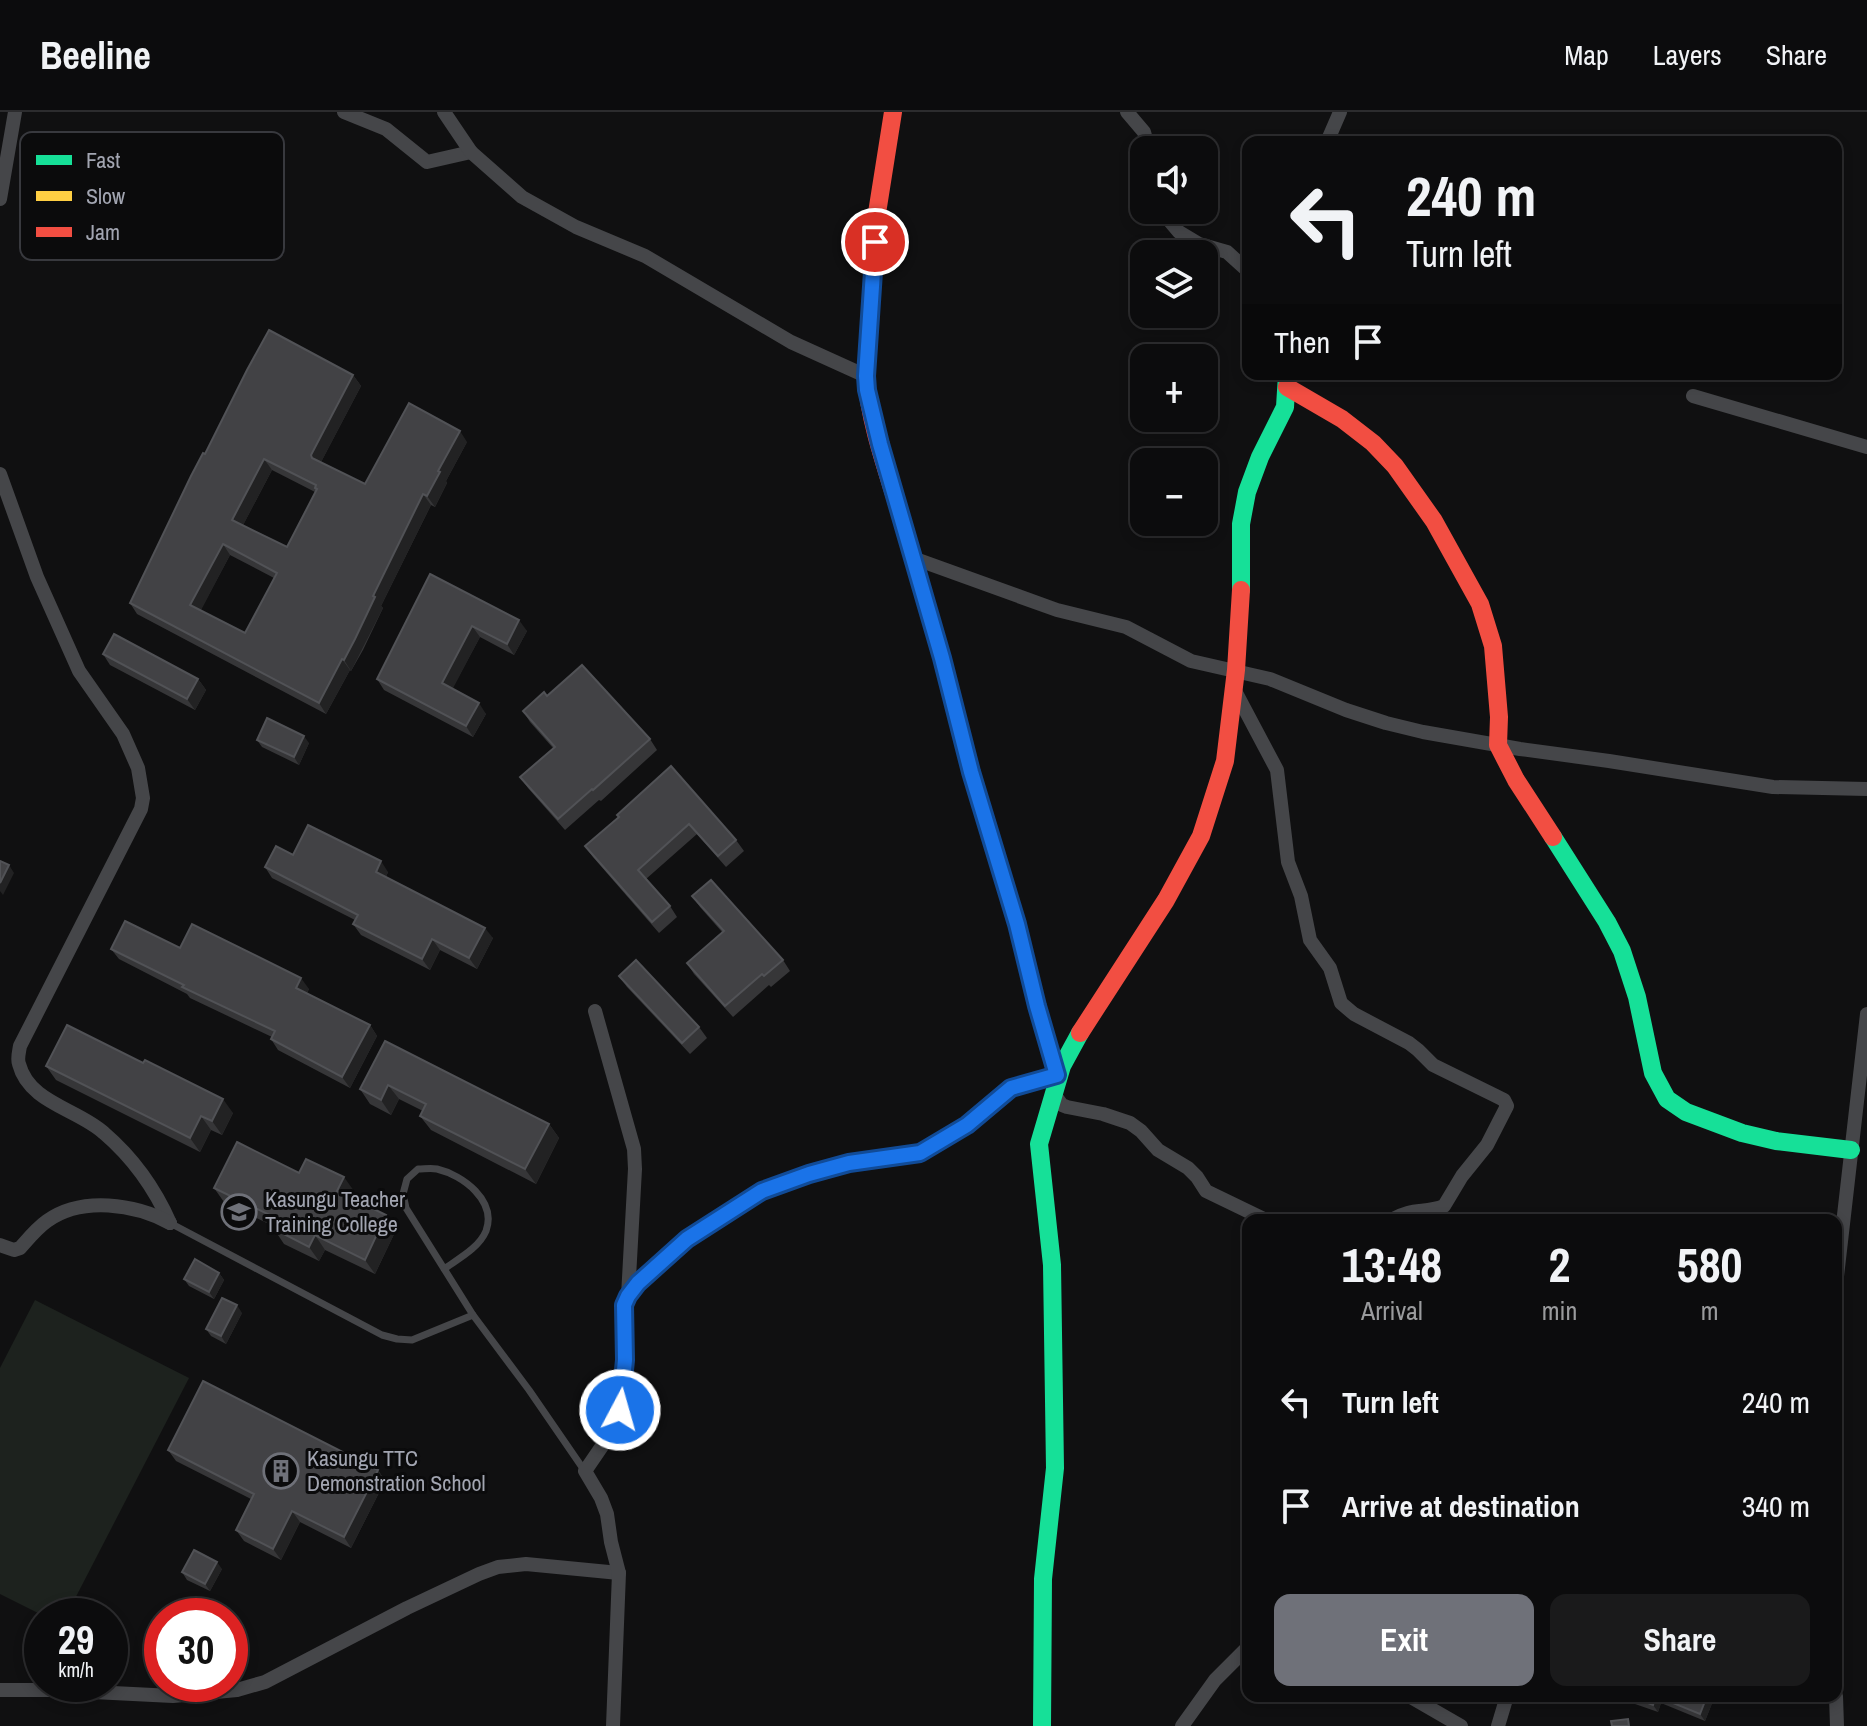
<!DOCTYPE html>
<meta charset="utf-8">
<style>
:root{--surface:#0c0c0d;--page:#1a1a1b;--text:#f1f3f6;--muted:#9a9b9d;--line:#2c2c2e;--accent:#6f7179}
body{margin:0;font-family:"Archivo Narrow",sans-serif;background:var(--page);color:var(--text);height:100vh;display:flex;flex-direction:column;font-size:30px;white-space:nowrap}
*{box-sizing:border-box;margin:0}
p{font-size:26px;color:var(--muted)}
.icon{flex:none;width:44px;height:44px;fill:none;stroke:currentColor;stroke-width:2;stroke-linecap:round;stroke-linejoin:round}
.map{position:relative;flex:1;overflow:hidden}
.details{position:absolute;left:1242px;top:1102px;width:600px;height:488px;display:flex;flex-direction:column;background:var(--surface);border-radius:16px;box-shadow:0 4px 12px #0003,0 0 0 2px var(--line)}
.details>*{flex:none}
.top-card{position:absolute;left:1242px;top:24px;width:600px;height:244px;border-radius:16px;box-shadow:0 4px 12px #0003,0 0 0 2px var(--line);background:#0c0c0d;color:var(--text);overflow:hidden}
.tools{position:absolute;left:1130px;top:24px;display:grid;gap:16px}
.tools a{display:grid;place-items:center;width:88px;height:88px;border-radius:16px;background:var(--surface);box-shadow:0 4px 12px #0003,0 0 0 2px var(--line);font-size:40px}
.speed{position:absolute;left:24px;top:1486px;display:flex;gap:16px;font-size:40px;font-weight:700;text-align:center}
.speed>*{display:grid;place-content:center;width:104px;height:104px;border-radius:50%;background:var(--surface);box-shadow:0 4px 12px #0003,0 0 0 2px var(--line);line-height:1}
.speed small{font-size:20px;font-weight:400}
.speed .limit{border:12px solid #d22;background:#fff;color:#111}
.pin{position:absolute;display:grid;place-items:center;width:68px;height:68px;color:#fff;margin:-34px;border:4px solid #fff;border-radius:50%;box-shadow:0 2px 8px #0007}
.me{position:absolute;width:88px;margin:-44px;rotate:6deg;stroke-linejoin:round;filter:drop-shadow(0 0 6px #0008)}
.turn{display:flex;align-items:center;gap:28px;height:168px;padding:0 32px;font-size:36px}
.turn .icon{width:104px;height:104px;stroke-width:2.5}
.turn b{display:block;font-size:56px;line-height:68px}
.then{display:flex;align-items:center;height:76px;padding:0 32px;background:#0003;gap:16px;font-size:30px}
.eta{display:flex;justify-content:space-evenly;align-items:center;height:136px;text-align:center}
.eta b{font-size:48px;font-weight:700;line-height:56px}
.primary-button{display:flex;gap:16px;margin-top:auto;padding:16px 32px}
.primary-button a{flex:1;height:92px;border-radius:16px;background:var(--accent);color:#fff;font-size:32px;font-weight:700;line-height:92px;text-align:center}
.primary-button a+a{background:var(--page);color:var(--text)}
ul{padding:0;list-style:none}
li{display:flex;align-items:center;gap:24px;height:104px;padding:0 32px}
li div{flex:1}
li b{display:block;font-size:30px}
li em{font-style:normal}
header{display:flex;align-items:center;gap:48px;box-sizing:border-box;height:112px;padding:0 40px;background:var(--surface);border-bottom:2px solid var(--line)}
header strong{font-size:38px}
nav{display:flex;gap:44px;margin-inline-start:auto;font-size:28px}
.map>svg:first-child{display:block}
</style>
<header>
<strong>Beeline</strong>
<nav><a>Map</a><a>Layers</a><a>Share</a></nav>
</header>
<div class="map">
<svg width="1867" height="1614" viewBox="0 0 1867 1614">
<rect width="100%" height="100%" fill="#101011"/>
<polygon fill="#1d221e" points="35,1188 189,1266 66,1504 44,1504 0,1482 0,1256"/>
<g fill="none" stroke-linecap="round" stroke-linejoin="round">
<g stroke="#454649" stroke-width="7">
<polyline points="170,1111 382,1223 397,1227 412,1228 473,1203"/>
<path d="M444 1157C458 1147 479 1136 486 1119 497 1089 463 1063 437 1057 431 1056 424 1057 418 1057L407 1067 403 1082 406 1096 473 1203 529 1278 584 1358"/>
</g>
<g stroke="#454649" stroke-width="14">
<polyline points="344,0 386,17 427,50 471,40"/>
<polyline points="444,0 471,40 522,85 576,115 645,144 791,230 866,264"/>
<polyline points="1127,0 1144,20 1149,38"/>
<polyline points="1327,30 1340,0"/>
<polyline points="0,87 15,0"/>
<polyline points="1163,98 1168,107 1179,120 1199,132 1227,140 1248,159"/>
<polyline points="1693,284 1867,335"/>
<path d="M0 362 37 465 79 559 123 622 138 656 143 686 141 697 20 934C19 940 17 947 19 952 29 991 78 997 104 1021 132 1045 155 1077 170 1111"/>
<polyline points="913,446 1057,498 1126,515 1191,549 1270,567 1346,598 1386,611 1423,620 1520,637 1609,649 1773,675 1867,677"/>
<path d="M1234 577 1277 658 1288 750 1301 784 1310 828 1330 856 1341 891 1354 902 1409 931 1418 938 1433 953 1496 984 1504 988 1507 994 1487 1033 1462 1064 1444 1094C1424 1102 1413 1095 1391 1108"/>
<polyline points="595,899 634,1037 635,1057 628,1184"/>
<polyline points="1054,982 1062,993 1067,995 1103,1002 1130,1011 1141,1019 1158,1038 1188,1056 1197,1065 1206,1079 1266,1108"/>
<path d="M0 1133 14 1138 20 1136C28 1127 37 1116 47 1109 82 1084 135 1092 170 1111"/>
<polyline points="1836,1173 1867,902"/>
<polyline points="0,1578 53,1578 173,1584 237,1578 265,1570 407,1496 479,1462 498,1455 526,1452 619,1461"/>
<polyline points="1409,1584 1461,1614"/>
<polyline points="1836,1584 1837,1614"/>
<polyline points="613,1614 619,1461 611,1430 607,1402 601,1386 585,1359 611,1321 620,1298 625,1248 624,1193 628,1184 638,1171 687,1127 762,1079 809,1062 849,1051 920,1041 967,1013 1011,976 1060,962"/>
<polyline points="1182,1614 1215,1568 1248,1535"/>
<polyline points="1498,1614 1507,1584"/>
</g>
<g stroke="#16e098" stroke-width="18">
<polyline points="1241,478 1241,412 1247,380 1260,345 1285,295 1287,262"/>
<polyline points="987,712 1017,812 1037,894 1057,963"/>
<polyline points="1553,725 1607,810 1622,839 1637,885 1653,961 1667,987 1686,1000 1742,1021 1776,1029 1851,1038"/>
<polyline points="1042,1614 1043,1467 1055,1356 1052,1153 1039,1032 1062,954 1080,921"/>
</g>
<polyline stroke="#ffcf43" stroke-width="18" points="904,414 942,546 971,660 987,712"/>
<g stroke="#f24e42" stroke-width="18">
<path d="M893 0 877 101 866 264C869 312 890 367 904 414"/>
<polyline points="1287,275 1342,307 1373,331 1395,354 1434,409 1480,492 1493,534 1499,605 1498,633 1516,668 1553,725"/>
<polyline points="1080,921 1166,788 1201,724 1225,649 1236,558 1241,478"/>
</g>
</g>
<g fill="#363638" fill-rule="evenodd">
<path d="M353 263 361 274 321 350 365 372 467 330 446 369 447 371 435 395 431 393 381 494 383 496 363 538 351 559 350 558 326 602 137 502 130 491 205 342ZM272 358 315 380 287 435 243 413ZM230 443 274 466 245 521 200 499Z"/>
<polygon points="430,462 527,519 514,543 480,525 452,577 486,602 473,625 384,578 377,567"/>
<polygon points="103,542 198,567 206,578 195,598 110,553"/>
<polygon points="547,584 650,627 657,638 601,689 599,688 565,718 528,676 520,665 553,636 530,610 523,599"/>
<polygon points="257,628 309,631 299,653 262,635"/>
<polygon points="671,654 736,728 744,739 726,755 697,722 646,767 670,794 677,805 659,821 593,745 585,734 619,705"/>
<polygon points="293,743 388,760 386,765 493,826 477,857 440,838 430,858 361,823 353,812 355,808 272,766 265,755"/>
<polygon points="692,784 783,848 790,859 771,875 769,873 733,905 694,862 687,851 722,820 700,795"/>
<polygon points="180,836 309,877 307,881 370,913 377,924 350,976 278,938 271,927 272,925 190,886 187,882 119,847 111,837"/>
<polygon points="619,864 699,915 707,926 690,942 627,875"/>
<polygon points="385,929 549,1012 559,1026 536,1072 431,1018 420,1004 423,999 399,987 391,1003 370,992 360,977"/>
<polygon points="46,954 233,1001 222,1023 211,1018 200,1040 56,968"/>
<polygon points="299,1061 354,1079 351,1086 386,1103 396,1118 375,1162 325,1138 319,1149 284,1132 274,1117 275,1115 224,1090 214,1076"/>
<polygon points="219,1161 224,1168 214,1187 189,1174 184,1167"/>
<polygon points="242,1201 226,1232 211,1224 206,1217"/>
<polygon points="168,1338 378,1358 385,1369 351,1436 300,1410 281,1448 244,1429 236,1418 251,1387 176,1349"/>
<polygon points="222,1457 210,1479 187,1468 182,1460"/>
<polygon points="1630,1584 1715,1584 1705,1609 1661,1591 1658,1600 1635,1592"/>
</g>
<g fill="#222223">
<polygon points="353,263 361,274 319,354 311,343"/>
<polygon points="460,319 467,330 446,369 447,371 435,395 427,384 438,359"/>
<polygon points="264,347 272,358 240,419 232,408"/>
<polygon points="423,382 431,393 381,494 383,496 351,559 344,548 373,484"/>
<polygon points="223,432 230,443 198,504 190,493"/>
<polygon points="519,508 527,519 514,543 507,532"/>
<polygon points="472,514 480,525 450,582 442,571"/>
<polygon points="342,547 350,558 326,602 319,591"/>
<polygon points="198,567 206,578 195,598 187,587"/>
<polygon points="479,591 486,602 473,625 466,614"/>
<polygon points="304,624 309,631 299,653 294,645"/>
<polygon points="381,749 388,760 383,771 376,760"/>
<polygon points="9,753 14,761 3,783 0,779 0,771"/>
<polygon points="485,816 493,826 477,857 469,846"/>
<polygon points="432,827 440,838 430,858 422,847"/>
<polygon points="301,866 309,877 304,887 296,876"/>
<polygon points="370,913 377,924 350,976 342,965"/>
<polygon points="388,973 399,987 391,1003 381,988"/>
<polygon points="223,987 233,1001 222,1023 212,1009"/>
<polygon points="201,1004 211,1018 200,1040 190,1026"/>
<polygon points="549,1012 559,1026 536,1072 525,1057"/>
<polygon points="344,1065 354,1079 347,1093 337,1079"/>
<polygon points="386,1103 396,1118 375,1162 365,1148"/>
<polygon points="315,1123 325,1138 319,1149 309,1135"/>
<polygon points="219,1161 224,1168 214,1187 209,1180"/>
<polygon points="237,1193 242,1201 226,1232 221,1224"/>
<polygon points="378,1358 385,1369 351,1436 344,1425"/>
<polygon points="292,1399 300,1410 281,1448 273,1437"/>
<polygon points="217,1450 222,1457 210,1479 205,1472"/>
<polygon points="1656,1584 1661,1591 1658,1600 1653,1593"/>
<polygon points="1707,1584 1715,1584 1705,1609 1700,1602"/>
</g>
<g fill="#424245" stroke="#515256" stroke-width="2" fill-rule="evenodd">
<path d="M269 218 353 263 311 343 312 346 365 372 409 291 460 319 438 359 440 360 427 384 423 382 373 484 375 485 355 527 344 548 342 547 319 591 130 491 191 364 203 341 205 342 247 258ZM264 347 316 373 315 376 317 377 287 435 232 408ZM223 432 277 461 245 521 190 493Z"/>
<polygon points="430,462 519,508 507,532 472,514 442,571 479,591 466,614 377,567"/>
<polygon points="114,522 198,567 187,587 103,542"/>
<polygon points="582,553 650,627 593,678 592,677 558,707 520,665 555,635 523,599 544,580 547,584"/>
<polygon points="267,606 304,624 294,645 257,628"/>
<polygon points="671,654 736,728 718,744 689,712 638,758 670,794 652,810 585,734 619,705 617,703"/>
<polygon points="308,713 381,749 376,760 485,816 469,846 432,827 422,847 353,812 358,803 265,755 276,734 293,743"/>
<polygon points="0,749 9,753 0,771"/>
<polygon points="711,768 783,848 764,864 762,862 725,894 687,851 724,819 692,784"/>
<polygon points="125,809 180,836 192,812 301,866 296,876 370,913 342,965 271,927 275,919 182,875 184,873 111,837"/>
<polygon points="636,848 699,915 682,931 619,864"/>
<polygon points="67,913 143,951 145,948 223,987 212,1009 201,1004 190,1026 46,954"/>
<polygon points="385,929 549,1012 525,1057 420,1004 426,992 388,973 381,988 360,977"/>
<polygon points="237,1030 299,1061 306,1047 344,1065 337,1079 386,1103 365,1148 315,1123 309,1135 274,1117 278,1107 214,1076"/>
<polygon points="195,1147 219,1161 209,1180 184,1167"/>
<polygon points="222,1186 237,1193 221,1224 206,1217"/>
<polygon points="203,1269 378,1358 344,1425 292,1399 273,1437 236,1418 254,1382 168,1338"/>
<polygon points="194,1438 217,1450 205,1472 182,1460"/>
<polygon points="1630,1584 1707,1584 1700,1602 1656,1584 1653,1593"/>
<polygon points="1628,1607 1629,1614 1612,1614 1611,1609"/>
</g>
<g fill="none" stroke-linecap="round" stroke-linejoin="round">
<defs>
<polyline id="route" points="620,1298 625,1248 624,1193 628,1184 638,1171 687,1127 762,1079 809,1062 849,1051 920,1041 967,1013 1011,976 1057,963 1037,894 1017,812 971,660 942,546 880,332 867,278 866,264 875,130"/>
</defs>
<use href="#route" stroke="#114b97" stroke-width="20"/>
<use href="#route" stroke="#1a73e8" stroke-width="14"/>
</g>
<defs>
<symbol id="university-ring" viewBox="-11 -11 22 22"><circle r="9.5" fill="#0b0b0c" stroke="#6f7179" stroke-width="1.5"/><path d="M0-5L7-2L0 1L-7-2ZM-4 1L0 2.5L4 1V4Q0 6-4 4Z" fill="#6f7179"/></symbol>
<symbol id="building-ring" viewBox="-11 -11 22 22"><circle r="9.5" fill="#0b0b0c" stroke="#6f7179" stroke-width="1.5"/><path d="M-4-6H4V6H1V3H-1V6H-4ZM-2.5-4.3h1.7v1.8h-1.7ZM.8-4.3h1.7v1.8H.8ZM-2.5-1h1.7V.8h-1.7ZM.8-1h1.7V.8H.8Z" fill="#6f7179"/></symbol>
</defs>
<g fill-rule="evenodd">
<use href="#university-ring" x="219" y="1080" width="40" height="40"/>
<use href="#building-ring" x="261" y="1339" width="40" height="40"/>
</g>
<g text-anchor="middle" stroke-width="6" stroke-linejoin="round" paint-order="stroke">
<g font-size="22" fill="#a2a5b1" stroke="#0b0b0c" text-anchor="start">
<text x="265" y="1095">Kasungu Teacher<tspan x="265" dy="25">Training College</tspan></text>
<text x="307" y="1354">Kasungu TTC<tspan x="307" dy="25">Demonstration School</tspan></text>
</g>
</g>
<rect x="20" y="20" width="264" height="128" rx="12" fill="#0b0b0c" stroke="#38393e" stroke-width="2"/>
<rect x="36" y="43" width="36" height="10" fill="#16e098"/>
<rect x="36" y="79" width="36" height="10" fill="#ffcf43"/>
<rect x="36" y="115" width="36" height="10" fill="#f24e42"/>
<g font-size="22" fill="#a2a5b1">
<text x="86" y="56">Fast</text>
<text x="86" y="92">Slow</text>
<text x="86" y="128">Jam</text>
</g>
</svg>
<div class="tools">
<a><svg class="icon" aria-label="sound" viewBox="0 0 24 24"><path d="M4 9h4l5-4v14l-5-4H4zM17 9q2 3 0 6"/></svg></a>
<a><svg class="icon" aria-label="layers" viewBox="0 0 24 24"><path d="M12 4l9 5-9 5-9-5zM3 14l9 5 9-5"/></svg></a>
<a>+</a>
<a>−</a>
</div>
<div class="speed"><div>29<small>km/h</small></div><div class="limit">30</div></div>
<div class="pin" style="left:875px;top:130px;background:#d93025"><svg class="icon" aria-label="arrive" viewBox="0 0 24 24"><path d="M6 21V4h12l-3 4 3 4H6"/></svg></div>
<svg class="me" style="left:620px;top:1298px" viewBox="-20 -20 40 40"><circle r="17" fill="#1a73e8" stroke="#fff" stroke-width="3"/><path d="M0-11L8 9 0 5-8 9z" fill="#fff"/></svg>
<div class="top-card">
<div class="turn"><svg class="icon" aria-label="left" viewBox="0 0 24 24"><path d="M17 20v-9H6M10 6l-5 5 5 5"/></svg><div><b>240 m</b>Turn left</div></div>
<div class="then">Then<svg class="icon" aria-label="arrive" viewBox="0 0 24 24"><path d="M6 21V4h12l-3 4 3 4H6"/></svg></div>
</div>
<section class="details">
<div class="eta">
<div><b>13:48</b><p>Arrival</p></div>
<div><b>2</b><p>min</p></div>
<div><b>580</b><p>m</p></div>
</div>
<ul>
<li><svg class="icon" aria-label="left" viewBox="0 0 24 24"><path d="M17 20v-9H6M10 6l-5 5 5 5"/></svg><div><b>Turn left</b></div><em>240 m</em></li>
<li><svg class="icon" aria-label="arrive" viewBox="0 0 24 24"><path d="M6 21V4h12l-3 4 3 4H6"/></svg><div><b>Arrive at destination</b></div><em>340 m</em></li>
</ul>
<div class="primary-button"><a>Exit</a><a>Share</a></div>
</section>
</div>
